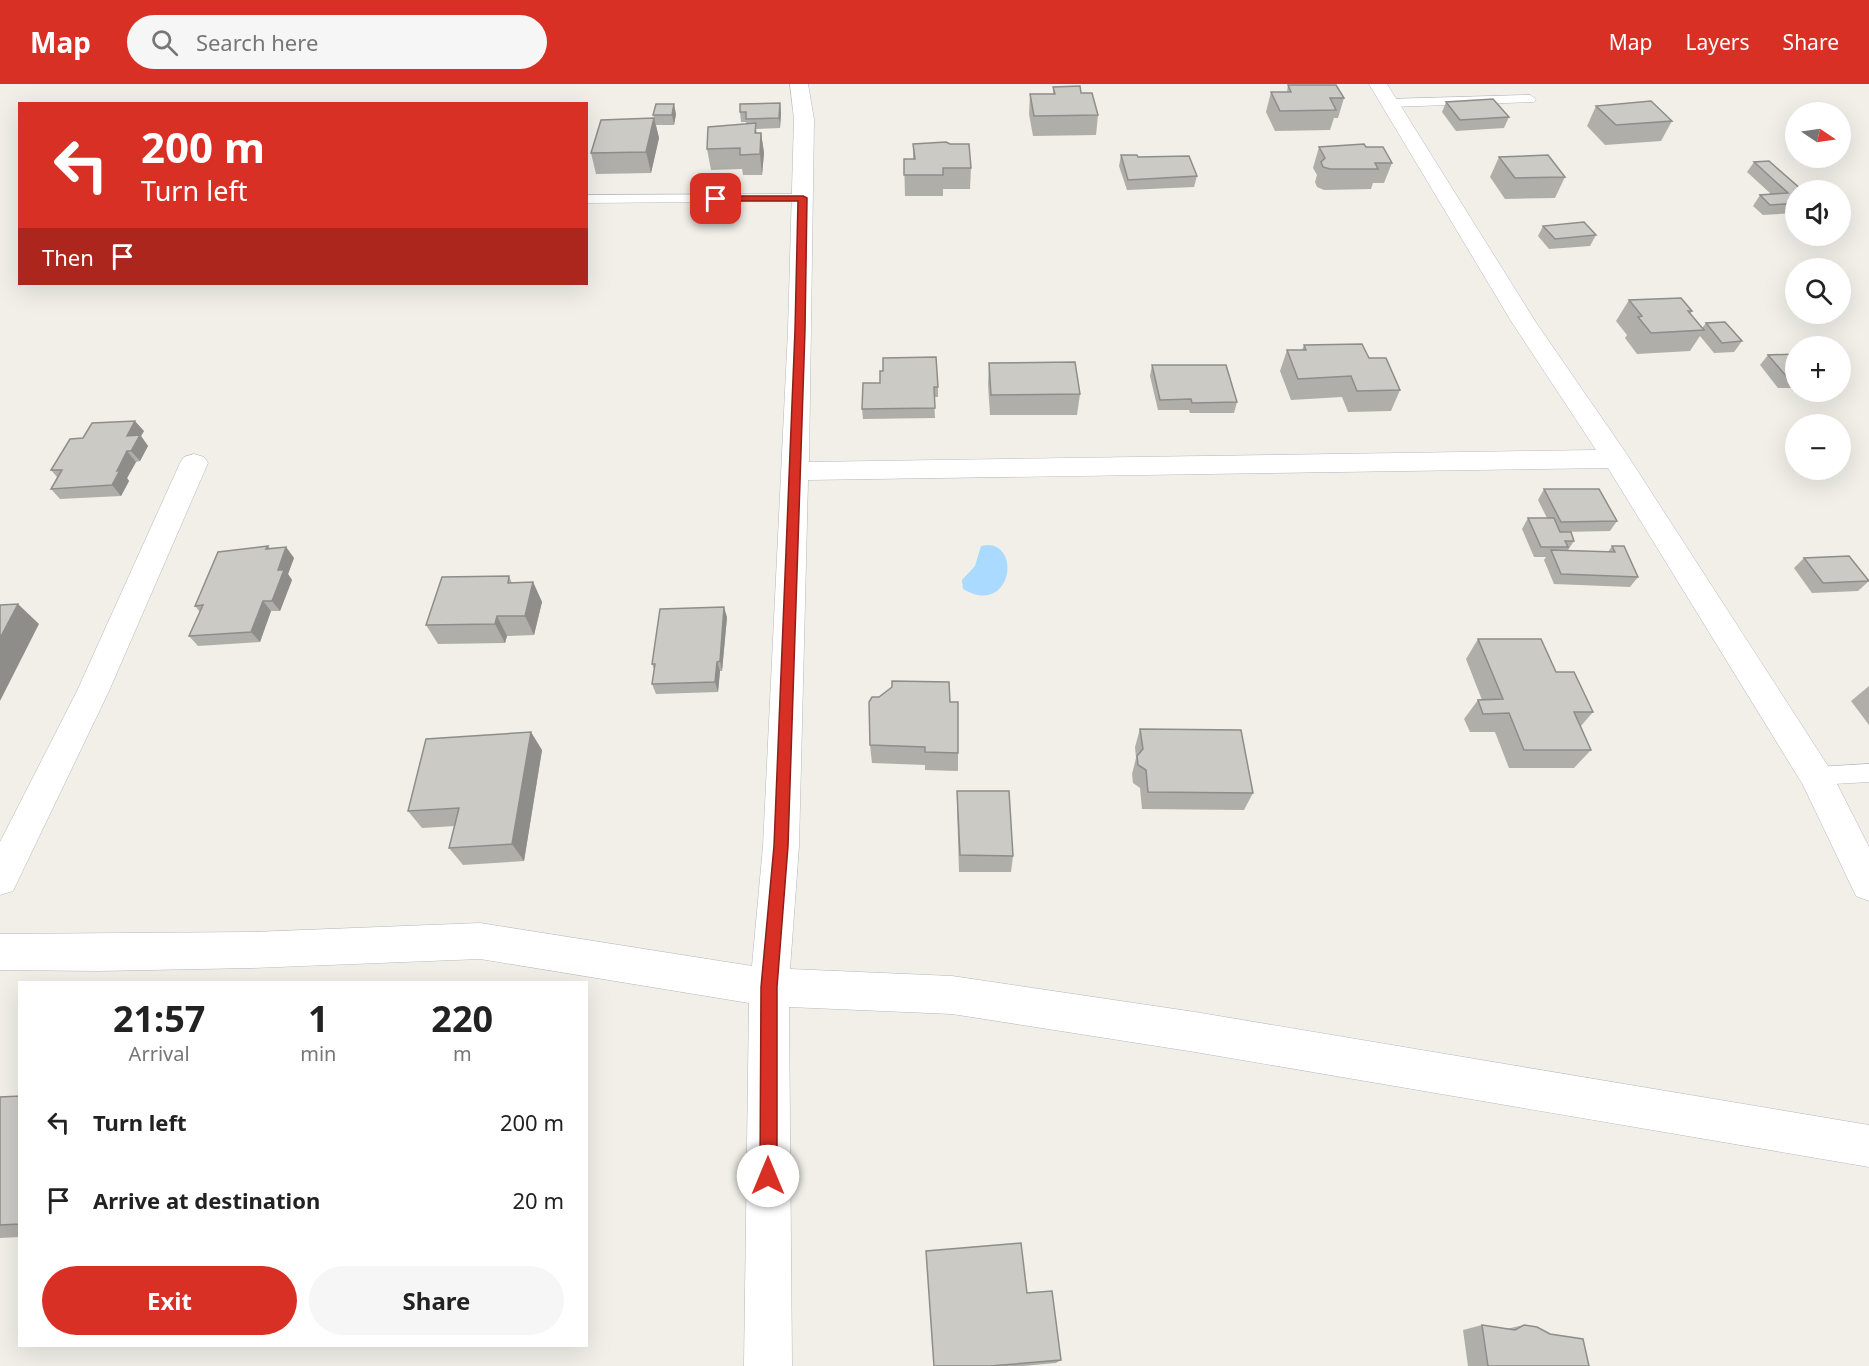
<!DOCTYPE html>
<meta charset="utf-8">
<style>
:root{--surface:#fff;--page:#f6f6f6;--text:#222;--muted:#767676;--accent:#d93025}
body{margin:0;font-family:"Noto Sans",sans-serif;background:var(--page);color:var(--text);height:100vh;display:flex;flex-direction:column;font-size:22px;white-space:nowrap}
*{box-sizing:border-box;margin:0}
p{font-size:20px;color:var(--muted)}
.icon{flex:none;width:33px;height:33px;fill:none;stroke:currentColor;stroke-width:2;stroke-linecap:round;stroke-linejoin:round}
.map{position:relative;flex:1;overflow:hidden}
.side{position:absolute;left:18px;top:897px;width:570px;height:366px;display:flex;flex-direction:column;background:var(--surface);border-radius:0px;box-shadow:0 6px 24px #0002}
.side>*{flex:none}
.hud{position:absolute;left:18px;top:18px;width:570px;height:183px;border-radius:0px;box-shadow:0 6px 24px #0002;background:#d93025;color:#fff;overflow:hidden}
.needle{width:39px;rotate:103deg}
.tools{position:absolute;left:1785px;top:18px;display:grid;gap:12px}
.tools a{display:grid;place-items:center;width:66px;height:66px;border-radius:50%;background:var(--surface);box-shadow:0 6px 24px #0002;font-size:30px}
.pin{position:absolute;display:grid;place-items:center;width:51px;height:51px;color:#fff;margin:-26px;border-radius:12px;box-shadow:0 3px 9px #0006}
.me{position:absolute;width:66px;margin:-33px;rotate:0deg;stroke-linejoin:round;filter:drop-shadow(0 0 4px #0008)}
.turn{display:flex;align-items:center;gap:21px;height:126px;padding:0 24px;font-size:27px}
.turn .icon{width:78px;height:78px;stroke-width:2.5}
.turn b{display:block;font-size:42px;line-height:51px}
.then{display:flex;align-items:center;height:57px;padding:0 24px;background:#0003;gap:12px;font-size:22px}
.eta{display:flex;justify-content:space-evenly;align-items:center;height:102px;text-align:center}
.eta b{font-size:36px;font-weight:700;line-height:42px}
.button{display:flex;gap:12px;margin-top:auto;padding:12px 24px}
.button a{flex:1;height:69px;border-radius:36px;background:var(--accent);color:#fff;font-size:24px;font-weight:700;line-height:69px;text-align:center}
.button a+a{background:var(--page);color:var(--text)}
ul{padding:0;list-style:none}
li{display:flex;align-items:center;gap:18px;height:78px;padding:0 24px}
li div{flex:1}
li b{display:block;font-size:22px}
li em{font-style:normal}
header{display:flex;align-items:center;gap:36px;box-sizing:border-box;height:84px;padding:0 30px;background:var(--accent);color:#fff}
header strong{font-size:28px}
nav{display:flex;gap:33px;margin-inline-start:auto;font-size:21px}
.search{width:420px;height:54px;background:var(--page);display:flex;align-items:center;gap:15px;box-sizing:border-box;padding:0 21px;border-radius:33px;color:var(--muted);font-size:22px}
.map>svg:first-child{display:block}
</style>
<header>
<strong>Map</strong>
<div class="search"><svg class="icon" aria-label="search" viewBox="0 0 24 24"><circle cx="10" cy="10" r="6"/><path d="M15 15l6 6"/></svg>Search here</div>
<nav><a>Map</a><a>Layers</a><a>Share</a></nav>
</header>
<div class="map">
<svg width="1869" height="1282" viewBox="0 0 1869 1282">
<rect width="100%" height="100%" fill="#f1efe8"/>
<path fill="#aadaff" d="M988 461C1022 462 1010 533 963 505L962 496 975 482 981 462Z"/>
<g fill="none" stroke-linecap="round" stroke-linejoin="round">
<defs>
<g id="service">
<polygon points="1530,11 1536,15 1534,18 1390,23 1384,19 1390,15"/>
<polygon points="803,110 810,114 808,117 586,119 586,111"/>
<polygon points="1869,680 1869,698 1816,701 1808,699 1805,692 1808,685 1816,683"/>
</g>
<g id="minor">
<polygon points="790,0 808,0 814,35 809,378 1596,366 1511,237 1369,0 1387,0 1535,237 1626,369 1828,682 1869,763 1869,817 1856,812 1803,701 1608,384 808,396 799,762 790,885 952,892 1195,928 1869,1041 1869,1083 1195,968 952,930 789,923 792,1282 744,1282 749,919 480,875 252,884 98,887 0,886 0,850 252,848 480,839 752,882 763,762 788,246 794,35"/>
<polygon points="194,370 204,373 208,379 109,607 13,807 0,811 0,758 77,607 180,379 184,373"/>
</g>
</defs>
<use href="#service" stroke="#b5b8bc" stroke-width="1"/>
<use href="#minor" stroke="#b5b8bc" stroke-width="1"/>
<use href="#service" fill="#fff" fill-rule="evenodd"/>
<use href="#minor" fill="#fff" fill-rule="evenodd"/>
</g>
<g fill="#afaea9">
<polygon points="1288,1 1344,14 1338,34 1334,34 1330,46 1275,47 1266,28 1271,8 1287,8"/>
<polygon points="1053,3 1081,9 1098,31 1096,51 1033,52 1029,30 1030,10 1053,10"/>
<polygon points="1446,18 1509,33 1504,44 1456,47 1442,28"/>
<polygon points="780,19 781,29 780,44 756,45 757,49 761,49 764,69 762,91 743,91 742,85 711,86 707,65 746,40 746,38 741,38 740,28"/>
<polygon points="1596,22 1672,37 1661,57 1605,61 1587,42"/>
<polygon points="676,30 674,41 656,41 659,54 651,89 596,90 591,69 654,34 653,31"/>
<polygon points="913,60 971,84 970,105 943,105 943,112 905,112 904,75 913,75"/>
<polygon points="1319,63 1366,63 1392,79 1384,99 1373,99 1371,105 1324,106 1317,103 1315,98 1317,91 1313,84"/>
<polygon points="1121,71 1138,73 1197,92 1194,103 1127,106 1119,82"/>
<polygon points="1499,73 1565,93 1555,114 1505,115 1490,93"/>
<polygon points="1754,78 1796,106 1796,129 1763,131 1753,122 1760,111 1771,110 1747,88"/>
<polygon points="1543,142 1596,151 1590,162 1549,165 1538,152"/>
<polygon points="1629,216 1692,227 1690,230 1702,244 1706,239 1742,257 1734,268 1714,269 1700,252 1690,267 1637,270 1625,254 1627,251 1616,237"/>
<polygon points="1304,261 1369,274 1400,306 1391,327 1348,328 1342,313 1291,316 1280,287 1287,266 1302,266"/>
<polygon points="1796,270 1796,304 1778,304 1760,281 1768,271"/>
<polygon points="989,279 1080,310 1077,331 990,331 988,300"/>
<polygon points="1152,281 1237,318 1234,329 1190,329 1189,326 1158,326 1150,292"/>
<polygon points="883,287 938,303 938,313 934,313 935,334 863,335 862,325 880,299"/>
<polygon points="144,347 141,352 148,362 140,377 136,378 127,394 129,397 121,412 60,415 51,405 57,393 51,386 83,354"/>
<polygon points="1544,405 1617,437 1610,447 1560,448 1574,457 1568,466 1608,468 1612,462 1638,493 1630,503 1554,500 1544,476 1546,473 1534,473 1522,445 1528,434 1547,434 1538,416"/>
<polygon points="268,462 270,464 286,463 294,474 288,490 292,496 280,527 271,527 260,558 198,562 189,552 200,528 195,522"/>
<polygon points="1804,474 1869,497 1858,507 1812,509 1794,484"/>
<polygon points="509,492 512,499 533,498 542,518 534,551 507,552 505,559 438,560 426,541"/>
<polygon points="727,533 722,587 720,587 718,608 656,610 652,600 654,585 652,580"/>
<polygon points="1478,555 1556,588 1593,628 1581,642 1591,666 1574,684 1509,684 1495,648 1470,648 1464,635 1478,616 1482,616 1466,575"/>
<polygon points="1869,602 1869,641 1851,617"/>
<polygon points="950,618 958,669 958,687 925,686 925,681 872,679 870,661"/>
<polygon points="1140,645 1253,709 1244,726 1142,725 1140,704 1133,699 1132,690 1136,674 1135,663"/>
<polygon points="542,666 524,777 463,781 449,764 455,742 422,744 408,727"/>
<polygon points="957,707 1013,772 1011,788 959,788 957,724"/>
<polygon points="20,1012 20,1153 0,1154 0,1013"/>
<polygon points="1027,1209 1061,1276 1056,1279 1023,1282 934,1282"/>
<polygon points="1482,1241 1506,1245 1524,1241 1589,1282 1468,1282 1463,1246"/>
</g>
<g fill="#8f8d8a">
<polygon points="780,19 781,29 780,44 779,34"/>
<polygon points="674,20 676,30 674,41 672,31"/>
<polygon points="654,34 659,54 651,89 646,68"/>
<polygon points="761,49 764,69 762,91 760,70"/>
<polygon points="135,337 144,347 141,352 148,362 140,377 131,367 127,352"/>
<polygon points="127,367 136,378 127,394 129,397 121,412 112,401 117,387"/>
<polygon points="286,463 294,474 288,490 292,496 280,527 272,517 278,486"/>
<polygon points="533,498 542,518 534,551 525,532"/>
<polygon points="263,517 271,527 260,558 251,548"/>
<polygon points="18,520 39,540 0,617 0,554"/>
<polygon points="724,523 727,533 722,587 720,577"/>
<polygon points="497,532 507,552 505,559 495,540"/>
<polygon points="717,578 720,587 718,608 715,598"/>
<polygon points="531,648 542,666 524,777 512,760"/>
</g>
<g fill="#cccac5" stroke="#8f8d8a" stroke-width="1.5">
<polygon points="1288,1 1336,1 1344,14 1330,14 1336,26 1280,27 1271,8 1291,8"/>
<polygon points="1080,2 1081,9 1092,9 1098,31 1034,32 1030,10 1055,10 1053,3"/>
<polygon points="1493,15 1509,33 1460,36 1446,18"/>
<polygon points="1651,17 1672,37 1616,41 1596,22"/>
<polygon points="780,19 779,34 746,35 746,28 740,28 740,20"/>
<polygon points="656,20 674,20 672,31 653,31"/>
<polygon points="654,34 646,68 591,69 601,36"/>
<polygon points="756,39 755,49 761,49 760,70 740,71 740,64 707,65 708,43"/>
<polygon points="946,58 950,60 969,60 971,84 943,84 943,91 904,91 904,75 915,75 913,60"/>
<polygon points="1364,60 1366,63 1383,63 1392,79 1375,79 1378,85 1330,85 1323,83 1321,78 1325,74 1319,63"/>
<polygon points="1121,71 1137,71 1138,73 1189,72 1197,92 1128,96"/>
<polygon points="1548,71 1565,93 1515,94 1499,73"/>
<polygon points="1769,77 1802,106 1796,106 1796,119 1770,121 1760,111 1788,109 1754,78"/>
<polygon points="1584,138 1596,151 1555,155 1543,142"/>
<polygon points="1681,214 1692,227 1688,227 1704,246 1651,249 1638,233 1642,232 1629,216"/>
<polygon points="1725,238 1742,257 1722,259 1706,239"/>
<polygon points="1362,260 1369,274 1386,274 1400,306 1357,307 1351,292 1298,295 1287,266 1306,266 1304,261"/>
<polygon points="1796,270 1796,293 1787,293 1768,271"/>
<polygon points="936,273 938,303 934,303 935,324 862,325 863,299 880,299 880,287 883,287 883,274"/>
<polygon points="1075,278 1080,310 991,311 989,279"/>
<polygon points="1152,281 1226,281 1237,318 1192,319 1191,315 1160,316"/>
<polygon points="135,337 127,352 140,351 131,367 127,367 117,387 120,386 112,401 51,405 62,386 51,386 70,355 83,354 92,339"/>
<polygon points="1544,405 1599,405 1617,437 1561,438"/>
<polygon points="1528,434 1554,434 1560,448 1571,448 1574,457 1565,457 1568,463 1541,463"/>
<polygon points="268,462 266,465 286,463 278,486 284,486 272,517 263,517 251,548 189,552 203,521 195,522 218,468"/>
<polygon points="1612,462 1624,462 1638,493 1561,490 1551,466 1615,468"/>
<polygon points="1849,472 1869,497 1823,499 1804,474"/>
<polygon points="509,492 508,499 533,498 525,532 497,532 495,540 426,541 442,493"/>
<polygon points="18,520 0,554 0,521"/>
<polygon points="724,523 720,577 717,578 715,598 652,600 655,580 652,580 660,525"/>
<polygon points="1478,555 1541,555 1556,588 1574,588 1593,628 1574,628 1591,666 1524,666 1509,629 1483,630 1478,616 1503,615"/>
<polygon points="892,597 949,598 950,618 958,618 958,669 925,668 925,663 870,661 869,618 872,613 879,613 892,603"/>
<polygon points="1140,645 1241,646 1253,709 1148,708 1146,686 1138,681 1137,672 1143,665"/>
<polygon points="531,648 512,760 449,764 459,724 408,727 426,655"/>
<polygon points="957,707 1009,707 1013,772 960,771"/>
<polygon points="20,1012 20,1140 0,1141 0,1013"/>
<polygon points="1021,1159 1027,1209 1052,1207 1061,1276 990,1282 934,1282 926,1167"/>
<polygon points="1482,1241 1515,1246 1524,1241 1537,1243 1550,1250 1583,1255 1589,1282 1488,1282"/>
</g>
<polygon fill="#d93025" stroke="#8d1f18" stroke-width="1.5" points="803,112 807,114 805,246 788,762 777,903 777,1092 775,1099 768,1101 762,1099 760,1092 761,903 774,762 795,246 798,117 716,117 712,115 716,112"/>
</svg>
<div class="tools">
<a><svg class="needle" viewBox="-14 -14 28 28"><path d="M0-13l5 13h-10z" fill="#e53935"/><path d="M0 13l5-13h-10z" fill="#767676"/></svg></a>
<a><svg class="icon" aria-label="sound" viewBox="0 0 24 24"><path d="M4 9h4l5-4v14l-5-4H4zM17 9q2 3 0 6"/></svg></a>
<a><svg class="icon" aria-label="search" viewBox="0 0 24 24"><circle cx="10" cy="10" r="6"/><path d="M15 15l6 6"/></svg></a>
<a>+</a>
<a>−</a>
</div>
<div class="pin" style="left:716px;top:115px;background:#d93025"><svg class="icon" aria-label="arrive" viewBox="0 0 24 24"><path d="M6 21V4h12l-3 4 3 4H6"/></svg></div>
<svg class="me" style="left:768px;top:1092px" viewBox="-20 -20 40 40"><circle r="19" fill="#fff"/><path d="M0-13L10 11 0 6-10 11z" fill="#d93025"/></svg>
<div class="hud">
<div class="turn"><svg class="icon" aria-label="left" viewBox="0 0 24 24"><path d="M17 20v-9H6M10 6l-5 5 5 5"/></svg><div><b>200 m</b>Turn left</div></div>
<div class="then">Then<svg class="icon" aria-label="arrive" viewBox="0 0 24 24"><path d="M6 21V4h12l-3 4 3 4H6"/></svg></div>
</div>
<section class="side">
<div class="eta">
<div><b>21:57</b><p>Arrival</p></div>
<div><b>1</b><p>min</p></div>
<div><b>220</b><p>m</p></div>
</div>
<ul>
<li><svg class="icon" aria-label="left" viewBox="0 0 24 24"><path d="M17 20v-9H6M10 6l-5 5 5 5"/></svg><div><b>Turn left</b></div><em>200 m</em></li>
<li><svg class="icon" aria-label="arrive" viewBox="0 0 24 24"><path d="M6 21V4h12l-3 4 3 4H6"/></svg><div><b>Arrive at destination</b></div><em>20 m</em></li>
</ul>
<div class="button"><a>Exit</a><a>Share</a></div>
</section>
</div>
